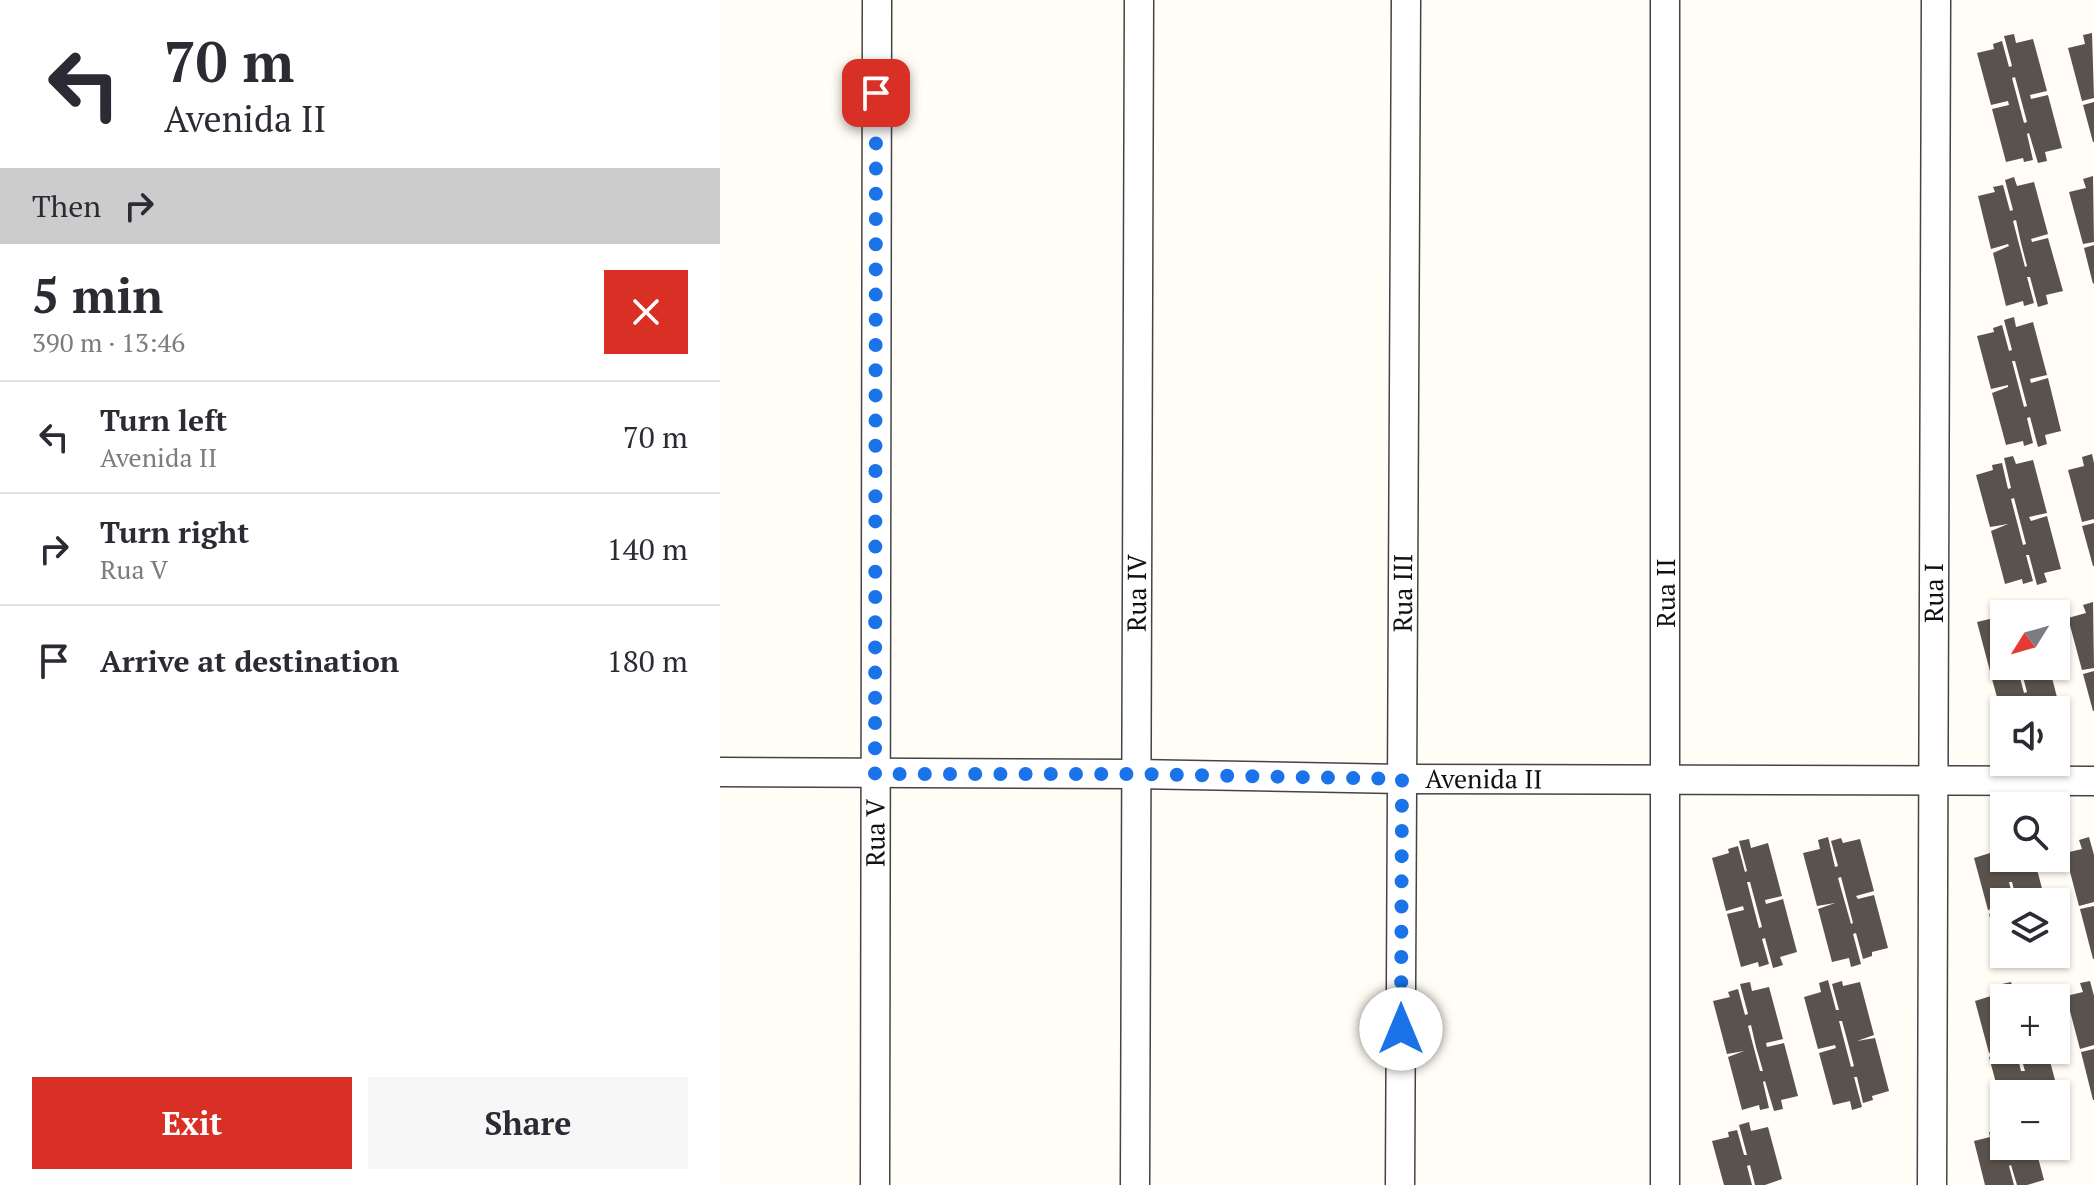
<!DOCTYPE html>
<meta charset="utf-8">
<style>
:root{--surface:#fff;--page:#f7f7f7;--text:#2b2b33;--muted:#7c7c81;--line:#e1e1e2;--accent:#d93025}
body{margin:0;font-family:"PT Serif",serif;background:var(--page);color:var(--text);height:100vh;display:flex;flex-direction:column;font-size:30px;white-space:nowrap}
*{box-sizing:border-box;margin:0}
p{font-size:26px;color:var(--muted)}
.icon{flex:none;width:44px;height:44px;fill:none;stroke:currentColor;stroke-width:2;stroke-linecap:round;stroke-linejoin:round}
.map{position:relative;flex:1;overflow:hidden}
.drawer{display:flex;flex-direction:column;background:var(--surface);width:720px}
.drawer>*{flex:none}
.guide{background:#fff;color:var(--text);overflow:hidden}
.needle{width:52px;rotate:233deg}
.fabs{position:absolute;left:1270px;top:600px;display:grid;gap:16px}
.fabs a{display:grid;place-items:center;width:80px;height:80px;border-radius:0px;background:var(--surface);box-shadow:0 2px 6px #0004;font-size:40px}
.pin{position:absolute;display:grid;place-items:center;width:68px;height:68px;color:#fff;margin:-34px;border-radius:16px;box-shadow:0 4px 12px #0006}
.me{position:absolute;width:88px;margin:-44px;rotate:0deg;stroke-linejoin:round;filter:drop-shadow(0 0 6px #0008)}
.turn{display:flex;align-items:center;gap:28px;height:168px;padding:0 32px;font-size:36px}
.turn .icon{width:104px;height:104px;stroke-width:2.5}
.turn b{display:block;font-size:56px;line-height:68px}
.then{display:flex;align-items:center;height:76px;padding:0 32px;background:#0003;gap:16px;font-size:30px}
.round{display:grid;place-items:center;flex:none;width:84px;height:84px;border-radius:0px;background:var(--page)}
.head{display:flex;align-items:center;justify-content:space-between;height:136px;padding:0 32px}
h1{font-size:48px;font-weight:600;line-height:60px}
.button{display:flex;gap:16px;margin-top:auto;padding:16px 32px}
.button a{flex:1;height:92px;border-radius:0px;background:var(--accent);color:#fff;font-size:32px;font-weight:600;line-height:92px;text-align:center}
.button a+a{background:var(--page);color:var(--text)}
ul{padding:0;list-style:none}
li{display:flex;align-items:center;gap:24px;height:112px;padding:0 32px;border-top:2px solid var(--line)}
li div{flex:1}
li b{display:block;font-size:30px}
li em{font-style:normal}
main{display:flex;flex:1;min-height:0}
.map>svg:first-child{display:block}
</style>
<main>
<section class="drawer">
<div class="guide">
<div class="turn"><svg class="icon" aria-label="left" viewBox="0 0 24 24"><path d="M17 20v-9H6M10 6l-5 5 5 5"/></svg><div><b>70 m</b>Avenida II</div></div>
<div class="then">Then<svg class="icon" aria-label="right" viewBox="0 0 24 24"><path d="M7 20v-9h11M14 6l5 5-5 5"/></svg></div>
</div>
<div class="head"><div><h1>5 min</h1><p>390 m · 13:46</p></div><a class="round" style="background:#d93025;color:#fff"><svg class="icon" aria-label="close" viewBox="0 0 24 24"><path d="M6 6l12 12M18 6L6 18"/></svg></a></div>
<ul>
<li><svg class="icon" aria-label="left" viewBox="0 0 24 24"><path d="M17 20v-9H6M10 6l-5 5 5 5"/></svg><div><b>Turn left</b><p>Avenida II</p></div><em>70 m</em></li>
<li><svg class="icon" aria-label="right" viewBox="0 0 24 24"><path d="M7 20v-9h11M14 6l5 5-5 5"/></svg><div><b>Turn right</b><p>Rua V</p></div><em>140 m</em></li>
<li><svg class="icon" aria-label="arrive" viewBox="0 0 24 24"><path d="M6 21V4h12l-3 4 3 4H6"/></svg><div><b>Arrive at destination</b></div><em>180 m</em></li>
</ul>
<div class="button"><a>Exit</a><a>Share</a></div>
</section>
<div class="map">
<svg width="1374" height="1185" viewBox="0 0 1374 1185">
<rect width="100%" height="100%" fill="#fffdf5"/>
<g fill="#5a524d" fill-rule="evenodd">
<polygon points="1372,33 1374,98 1362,101 1348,48 1365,44 1363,35"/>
<path d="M1294 34 1296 43 1313 39 1327 91 1310 95 1311 99 1328 95 1342 148 1325 152 1327 161 1318 163 1309 133 1307 134 1313 160 1304 162 1303 158 1286 162 1272 109 1289 105 1288 101 1271 105 1257 53 1274 49 1273 44 1282 41 1289 67 1292 66 1284 36ZM1295 77 1307 122 1304 123 1292 78Z"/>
<polygon points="1374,102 1374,142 1373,142 1363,105"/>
<polygon points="1373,176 1374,242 1363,244 1349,192 1366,188 1363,179"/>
<path d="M1294 177 1297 186 1314 182 1328 234 1311 239 1312 242 1328 238 1343 291 1326 295 1328 304 1318 307 1310 277H1307L1314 303 1304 306 1303 301 1286 306 1273 253 1289 246 1288 244 1271 249 1258 196 1275 192 1273 187 1283 185 1290 211 1293 210 1285 180ZM1296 220 1301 243 1307 266 1305 267 1293 221Z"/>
<polygon points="1374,245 1374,283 1373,284 1364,248"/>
<path d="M1294 317 1296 327 1313 322 1327 375 1310 379 1311 383 1328 378 1341 431 1325 435 1327 444 1318 447 1310 417 1307 418 1313 443 1304 446 1303 441 1286 445 1272 393 1288 387V385L1271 389 1257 336 1274 332 1273 328 1282 325 1289 351 1292 350 1284 320ZM1292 361H1295L1307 406 1304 407Z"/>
<polygon points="1372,454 1374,463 1374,519 1362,522 1348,470 1364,466 1362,457"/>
<path d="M1293 456 1296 464 1313 460 1327 513 1309 517 1311 521 1327 516 1341 569 1324 573 1327 582 1317 585 1309 555H1306L1313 581 1303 584 1302 579 1285 584 1271 531 1288 524 1270 527 1256 475 1273 470 1272 465 1282 463 1288 489 1291 488 1284 458ZM1294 498 1306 544 1303 545 1291 499Z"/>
<polygon points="1374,523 1374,566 1373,566 1362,526"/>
<polygon points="1373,602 1374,668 1362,670 1348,618 1366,613 1363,605"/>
<polygon points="1294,603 1296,612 1313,608 1315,614 1287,614 1284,606"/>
<polygon points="1282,611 1284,666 1297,666 1304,693 1307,692 1300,666 1311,666 1311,668 1329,666 1342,717 1336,718 1336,710 1312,710 1310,703 1307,703 1309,710 1284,710 1283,719 1272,679 1289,672 1288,670 1271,675 1257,622 1274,618 1273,613"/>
<polygon points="1374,671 1374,711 1373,711 1363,674"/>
<path d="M1108 837 1115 867 1118 866 1111 841 1121 838 1123 843 1140 839 1154 891 1136 896 1138 899 1154 895 1168 948 1152 952V956L1143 959 1136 933 1133 934 1141 964 1131 967 1129 958 1112 962 1098 909 1115 903 1097 906 1083 853 1100 849 1098 840ZM1121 877 1133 923 1131 924 1118 878Z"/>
<polygon points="1369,837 1374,855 1374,902 1359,906 1345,853 1362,849 1359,840"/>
<path d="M1029 839 1031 848 1048 843 1062 896 1045 900 1046 904 1063 899 1077 952 1060 957 1063 965 1053 968 1045 938 1042 939 1049 964 1039 967 1038 962 1021 967 1007 914 1024 910 1023 906 1006 911 992 858 1009 853 1008 849 1018 846 1025 872 1027 871 1019 841ZM1027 882H1030L1042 927 1039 928Z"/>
<polygon points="1279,846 1286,872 1289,871 1285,858 1314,858 1324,896 1307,902 1297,902 1292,882 1289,882 1294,902 1284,902 1284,906 1268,910 1254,858 1270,853 1270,849"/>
<polygon points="1374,906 1374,959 1373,959 1360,909"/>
<polygon points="1284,910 1284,954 1308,954 1310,965 1301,967 1299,962 1282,966 1269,914"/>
<polygon points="1311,954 1327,954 1322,956 1324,965 1314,968"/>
<path d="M1108 980 1116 1010H1119L1112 984 1122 981 1123 986 1140 982 1154 1035 1137 1041 1155 1038 1169 1091 1152 1096 1153 1100 1143 1103 1137 1077H1134L1142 1107 1132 1110 1130 1101 1113 1105 1099 1053 1116 1048 1115 1045 1098 1049 1084 997 1101 992 1099 983ZM1119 1021H1122L1128 1043 1134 1066 1131 1067Z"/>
<polygon points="1370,981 1374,996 1374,1045 1360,1049 1346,996 1363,992 1360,983"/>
<path d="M1030 982 1032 991 1049 987 1063 1039 1046 1043 1047 1047 1064 1043 1078 1096 1061 1100 1063 1109 1054 1111 1045 1081 1043 1082 1049 1108 1040 1110 1039 1105 1022 1110 1008 1057 1024 1051 1007 1054 993 1001 1010 997 1008 992 1018 989 1025 1015 1028 1014 1020 984ZM1031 1025 1036 1047 1043 1071H1040L1028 1026Z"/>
<polygon points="1291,982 1294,991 1310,987 1313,998 1285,998 1282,984"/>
<polygon points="1280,989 1284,1005 1284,1049 1269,1053 1255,1001 1271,996 1270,992"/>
<polygon points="1374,1049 1374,1100 1373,1100 1361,1052"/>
<polygon points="1285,1050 1296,1050 1301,1071 1305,1071 1299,1050 1327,1050 1339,1095 1311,1094 1307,1081 1304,1082 1307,1094 1284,1094 1283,1109 1269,1057 1286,1053"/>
<polygon points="1029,1122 1031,1131 1048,1127 1062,1179 1045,1185 1035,1185 1030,1165 1027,1166 1032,1185 1004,1185 992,1141 1009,1137 1008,1132 1017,1130 1024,1155 1027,1155 1019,1125"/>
<polygon points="1279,1130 1286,1156 1289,1154 1286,1146 1315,1146 1324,1180 1307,1185 1297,1185 1291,1165 1289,1166 1294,1185 1265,1185 1254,1141 1270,1137 1269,1132"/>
</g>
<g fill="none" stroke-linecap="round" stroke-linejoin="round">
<defs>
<g id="street">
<path id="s1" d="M0 772 415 774 682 779 1374 781"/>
<path id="s2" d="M155 1185 157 0"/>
<path id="s3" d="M415 1185 419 0"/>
<path id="s4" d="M680 1185 686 0"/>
<polyline points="945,1185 945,0"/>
<path id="s5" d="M1212 1185 1216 0"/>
</g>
</defs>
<use href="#street" stroke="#444" stroke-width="31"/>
<use href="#street" stroke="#fff" stroke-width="28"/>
</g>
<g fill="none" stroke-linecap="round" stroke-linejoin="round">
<polyline stroke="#1a73e8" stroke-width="14" stroke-dasharray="0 25.2" points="156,93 155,774 415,774 682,779 681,1029"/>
</g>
<g text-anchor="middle" stroke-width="8" stroke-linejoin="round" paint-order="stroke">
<g font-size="26" fill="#111" stroke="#fff">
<text dy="9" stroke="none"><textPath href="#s3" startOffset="592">Rua IV</textPath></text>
<text dy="9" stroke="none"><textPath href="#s4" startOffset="592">Rua III</textPath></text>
<text transform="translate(946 593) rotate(-90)" y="9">Rua II</text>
<text dy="9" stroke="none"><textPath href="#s5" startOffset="592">Rua I</textPath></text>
<text dy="9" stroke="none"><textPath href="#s1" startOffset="764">Avenida II</textPath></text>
<text dy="9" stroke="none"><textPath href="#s2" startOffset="352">Rua V</textPath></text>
</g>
</g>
</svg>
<div class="fabs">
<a><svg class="needle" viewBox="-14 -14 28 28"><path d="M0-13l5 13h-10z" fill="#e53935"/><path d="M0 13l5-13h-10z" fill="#7c7c81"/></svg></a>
<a><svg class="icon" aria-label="sound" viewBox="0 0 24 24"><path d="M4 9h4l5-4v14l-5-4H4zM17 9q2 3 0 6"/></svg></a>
<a><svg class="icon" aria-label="search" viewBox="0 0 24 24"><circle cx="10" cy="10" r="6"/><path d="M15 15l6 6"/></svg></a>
<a><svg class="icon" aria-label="layers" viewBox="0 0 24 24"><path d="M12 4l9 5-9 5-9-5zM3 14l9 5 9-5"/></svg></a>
<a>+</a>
<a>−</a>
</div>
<div class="pin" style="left:156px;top:93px;background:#d93025"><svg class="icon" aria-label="arrive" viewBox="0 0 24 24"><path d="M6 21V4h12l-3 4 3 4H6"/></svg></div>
<svg class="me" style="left:681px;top:1029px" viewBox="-20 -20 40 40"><circle r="19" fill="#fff"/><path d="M0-13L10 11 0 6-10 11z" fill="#1a73e8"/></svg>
</div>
</main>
